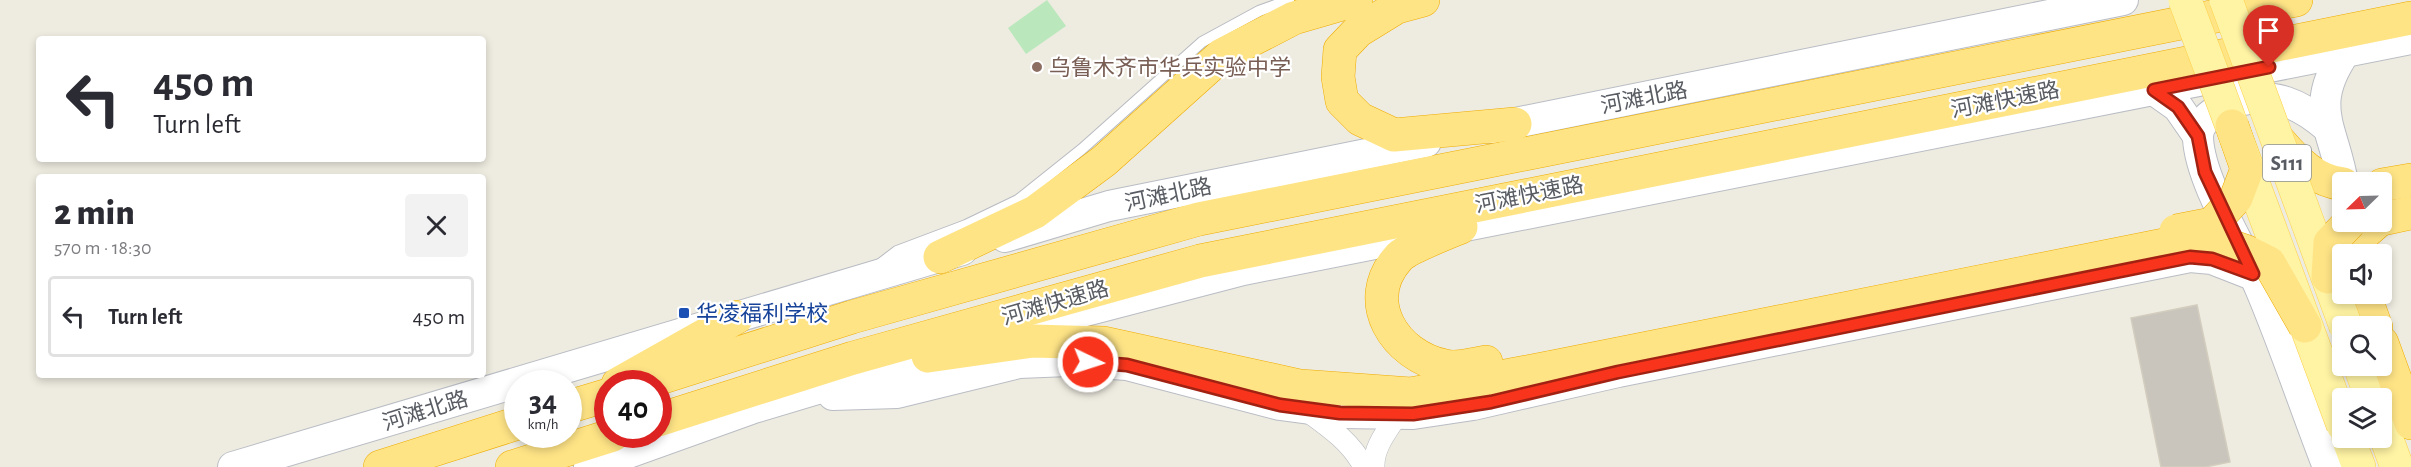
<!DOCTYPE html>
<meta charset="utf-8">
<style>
:root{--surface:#fff;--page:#f2f2f3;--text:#2b2b33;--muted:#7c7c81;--line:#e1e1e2}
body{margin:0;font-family:"Alegreya Sans","Noto Sans SC",sans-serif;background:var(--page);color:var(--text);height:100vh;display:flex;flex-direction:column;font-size:22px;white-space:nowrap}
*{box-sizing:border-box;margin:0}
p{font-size:20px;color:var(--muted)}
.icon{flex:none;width:33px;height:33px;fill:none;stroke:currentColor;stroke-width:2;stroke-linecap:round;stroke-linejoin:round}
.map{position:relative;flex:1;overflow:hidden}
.sheet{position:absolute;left:36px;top:174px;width:450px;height:204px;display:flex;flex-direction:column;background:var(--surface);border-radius:6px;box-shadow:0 3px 9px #0003}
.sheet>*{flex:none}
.hud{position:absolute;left:36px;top:36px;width:450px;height:126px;border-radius:6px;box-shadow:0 3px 9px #0003;background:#fff;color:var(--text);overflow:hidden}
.needle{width:39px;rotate:247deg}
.fabs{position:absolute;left:2332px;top:172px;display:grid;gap:12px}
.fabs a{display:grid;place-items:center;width:60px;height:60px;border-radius:6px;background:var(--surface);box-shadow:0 3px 9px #0003;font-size:30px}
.speed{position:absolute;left:504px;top:370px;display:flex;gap:12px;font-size:30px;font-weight:700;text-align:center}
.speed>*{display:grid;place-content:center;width:78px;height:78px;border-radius:50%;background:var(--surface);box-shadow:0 3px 9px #0003;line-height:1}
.speed small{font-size:15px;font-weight:400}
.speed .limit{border:9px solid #d22;background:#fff;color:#111}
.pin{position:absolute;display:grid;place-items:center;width:51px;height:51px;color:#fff;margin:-62px -26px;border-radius:50% 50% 50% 0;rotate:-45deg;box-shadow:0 0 6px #0007}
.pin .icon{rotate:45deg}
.me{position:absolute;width:66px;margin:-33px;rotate:94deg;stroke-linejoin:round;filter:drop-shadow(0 0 4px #0008)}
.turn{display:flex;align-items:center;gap:21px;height:126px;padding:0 18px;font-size:27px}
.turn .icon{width:78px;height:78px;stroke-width:2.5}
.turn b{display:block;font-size:42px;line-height:51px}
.round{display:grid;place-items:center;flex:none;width:63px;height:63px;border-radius:6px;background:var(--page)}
.headline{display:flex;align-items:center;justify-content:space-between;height:102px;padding:0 18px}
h1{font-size:36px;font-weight:800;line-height:45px}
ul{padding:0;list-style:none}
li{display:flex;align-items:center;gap:18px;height:81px;margin:0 12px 9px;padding:0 6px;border:3px solid var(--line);border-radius:6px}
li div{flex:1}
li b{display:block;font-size:22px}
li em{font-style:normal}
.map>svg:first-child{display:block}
</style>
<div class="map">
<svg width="2411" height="467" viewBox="0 0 2411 467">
<rect width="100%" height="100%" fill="#eeebe0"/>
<polygon fill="#bae8bc" points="1047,0 1066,26 1026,54 1008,28"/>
<polygon fill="#c9c5bd" stroke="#d3cdbe" stroke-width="1.5" points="2197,305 2230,462 2205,467 2161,467 2131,318"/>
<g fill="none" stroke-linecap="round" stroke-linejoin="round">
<defs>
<polyline id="lane" points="880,264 897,251 966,225 1018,200 1082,149 1202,42 1259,11 1289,0"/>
<g id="street">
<path d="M1307 411C1329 427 1351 442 1364 467"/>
<path d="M1374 467C1373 447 1388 430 1398 414"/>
</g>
<g id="secondary">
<polyline points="2154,90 2178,107 2198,136"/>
<path d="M2326 126C2300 104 2274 92 2239 101 2224 105 2197 118 2198 138 2200 182 2242 246 2260 288 2285 347 2305 408 2328 467"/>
<polyline points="1491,128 2123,0"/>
<path d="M2343 183C2334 127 2307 108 2345 52"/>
<polyline points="1005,237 1109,206 1426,142"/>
<polyline points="1020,328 1243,270 2411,39"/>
<polyline points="833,395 897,393 1019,363 1068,361 1127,365 1280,405 1340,413 1413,414 1473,405 1618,372 2190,257 2212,259 2253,275"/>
<polyline points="233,467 962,250"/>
<polyline points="589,467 754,408 951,349"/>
</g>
<g id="primary">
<polyline points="2360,366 2372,399"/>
<polyline points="2382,426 2397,467"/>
<polyline points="2348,438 2359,467"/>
</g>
<g id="highway">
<polyline points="1423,0 1397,7 1358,31 1340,50 1338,77 1342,101 1360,119 1394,135 1515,124"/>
<path d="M2280 142C2297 162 2316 181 2343 184"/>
<polyline points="2382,185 2411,180"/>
<polyline points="2382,219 2411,213"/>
<path d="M1461 227C1447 233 1408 248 1399 257 1359 301 1395 356 1445 366 1457 369 1474 364 1486 362"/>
<polyline points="2354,255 2360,237 2377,222"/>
<polyline points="940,257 1035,212 1104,161 1222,55 1294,18 1356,0"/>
<polyline points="2364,294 2376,327"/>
<polyline points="2382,343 2411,423"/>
<polyline points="928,356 1033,341 1104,343 1300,386 1411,394 1553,367"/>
<polyline points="618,384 737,317"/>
<polyline points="641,384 852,317 1199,219 2296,0"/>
<polyline points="568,407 608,395"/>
<polyline points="658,420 853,358 1200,261 2411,18"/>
<polyline points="380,467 518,423"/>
<polyline points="512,467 613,435"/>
</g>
</defs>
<use href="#lane" stroke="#b8bbc1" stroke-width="12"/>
<use href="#street" stroke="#b8bbc1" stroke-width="22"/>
<use href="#secondary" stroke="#b9bdc4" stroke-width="32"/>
<use href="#primary" stroke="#fdd14a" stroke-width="34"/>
<use href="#highway" stroke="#eeac00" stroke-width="34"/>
<use href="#lane" stroke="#fff" stroke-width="10"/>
<use href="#street" stroke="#fff" stroke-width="21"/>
<use href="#secondary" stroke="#fff" stroke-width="30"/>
<use href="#primary" stroke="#fff3a4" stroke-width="33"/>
<use href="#highway" stroke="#ffe486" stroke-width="33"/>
<defs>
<g id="primary-bridge">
<polyline points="2185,0 2343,425"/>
<polyline points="2226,0 2346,327"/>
</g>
<g id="highway-bridge">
<polyline points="2176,231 2212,224 2236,198 2247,169 2232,126"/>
<polyline points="2328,277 2330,243 2350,222"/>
<polyline points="1553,367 2204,237 2245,251 2269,263 2305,326"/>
</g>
</defs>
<use href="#primary-bridge" stroke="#fdd14a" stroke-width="34" stroke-linecap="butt"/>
<use href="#highway-bridge" stroke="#eeac00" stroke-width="34" stroke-linecap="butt"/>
<use href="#primary-bridge" stroke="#fff3a4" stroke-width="33"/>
<use href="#highway-bridge" stroke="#ffe486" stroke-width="33"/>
</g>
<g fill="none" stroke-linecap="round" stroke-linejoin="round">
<defs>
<polyline id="route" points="1088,362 1127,365 1280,405 1340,413 1413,414 1491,402 1618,372 2190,257 2212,259 2253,274 2205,172 2198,136 2178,107 2154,90 2269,67"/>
</defs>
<use href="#route" stroke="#a12212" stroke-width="15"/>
<use href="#route" stroke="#f8351c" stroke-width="10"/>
</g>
<circle fill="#8d6e63" stroke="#fff" stroke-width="2" cx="1037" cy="67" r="6"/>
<rect fill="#1a4fb4" stroke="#fff" stroke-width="2" x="678" y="307" width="12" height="12" rx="3"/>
<g text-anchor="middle" stroke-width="4.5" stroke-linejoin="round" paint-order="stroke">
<rect fill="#fff" stroke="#8b8e92" stroke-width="1.5" x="2263" y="145" width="48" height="36" rx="4.5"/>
<g font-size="21" font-weight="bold" fill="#595d63">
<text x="2287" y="170">S111</text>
</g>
<g font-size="22" fill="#785e54" stroke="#fff" text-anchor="start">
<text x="1049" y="75">乌鲁木齐市华兵实验中学</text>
</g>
<g font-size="22" fill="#595d63" stroke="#fff">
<text transform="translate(1644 97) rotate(-11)" y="8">河滩北路</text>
<text transform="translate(2005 99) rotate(-11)" y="8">河滩快速路</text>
<text transform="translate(1168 194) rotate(-12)" y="8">河滩北路</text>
<text transform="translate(1529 194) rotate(-11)" y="8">河滩快速路</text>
<text transform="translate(1055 302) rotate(-16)" y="8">河滩快速路</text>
<text transform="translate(425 410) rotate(-17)" y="8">河滩北路</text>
</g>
<g font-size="22" fill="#164399" stroke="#fff" text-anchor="start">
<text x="696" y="321">华凌福利学校</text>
</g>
</g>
</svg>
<div class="fabs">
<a><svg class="needle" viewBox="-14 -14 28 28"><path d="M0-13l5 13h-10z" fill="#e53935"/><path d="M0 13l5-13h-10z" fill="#7c7c81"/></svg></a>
<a><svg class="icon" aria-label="sound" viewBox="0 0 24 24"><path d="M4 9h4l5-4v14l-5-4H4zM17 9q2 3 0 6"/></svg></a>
<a><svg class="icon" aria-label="search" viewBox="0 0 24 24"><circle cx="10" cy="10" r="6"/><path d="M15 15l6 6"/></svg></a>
<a><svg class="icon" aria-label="layers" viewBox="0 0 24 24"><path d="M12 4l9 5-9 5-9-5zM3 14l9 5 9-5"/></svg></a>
</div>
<div class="speed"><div>34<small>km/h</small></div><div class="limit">40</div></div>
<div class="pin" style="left:2269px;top:67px;background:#d93025"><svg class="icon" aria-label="arrive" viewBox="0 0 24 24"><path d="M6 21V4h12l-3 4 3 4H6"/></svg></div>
<svg class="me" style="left:1088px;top:362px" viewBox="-20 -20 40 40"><circle r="17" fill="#f8351c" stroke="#fff" stroke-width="3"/><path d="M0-11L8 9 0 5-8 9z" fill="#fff"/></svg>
<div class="hud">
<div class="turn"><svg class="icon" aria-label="left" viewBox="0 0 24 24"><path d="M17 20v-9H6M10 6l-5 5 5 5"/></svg><div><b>450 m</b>Turn left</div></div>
</div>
<section class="sheet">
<div class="headline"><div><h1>2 min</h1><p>570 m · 18:30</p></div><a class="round"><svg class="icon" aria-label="close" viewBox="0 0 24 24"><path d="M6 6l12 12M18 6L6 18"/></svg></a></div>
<ul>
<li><svg class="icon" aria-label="left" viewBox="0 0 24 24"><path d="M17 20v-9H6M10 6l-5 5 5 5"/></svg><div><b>Turn left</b></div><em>450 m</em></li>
</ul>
</section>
</div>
